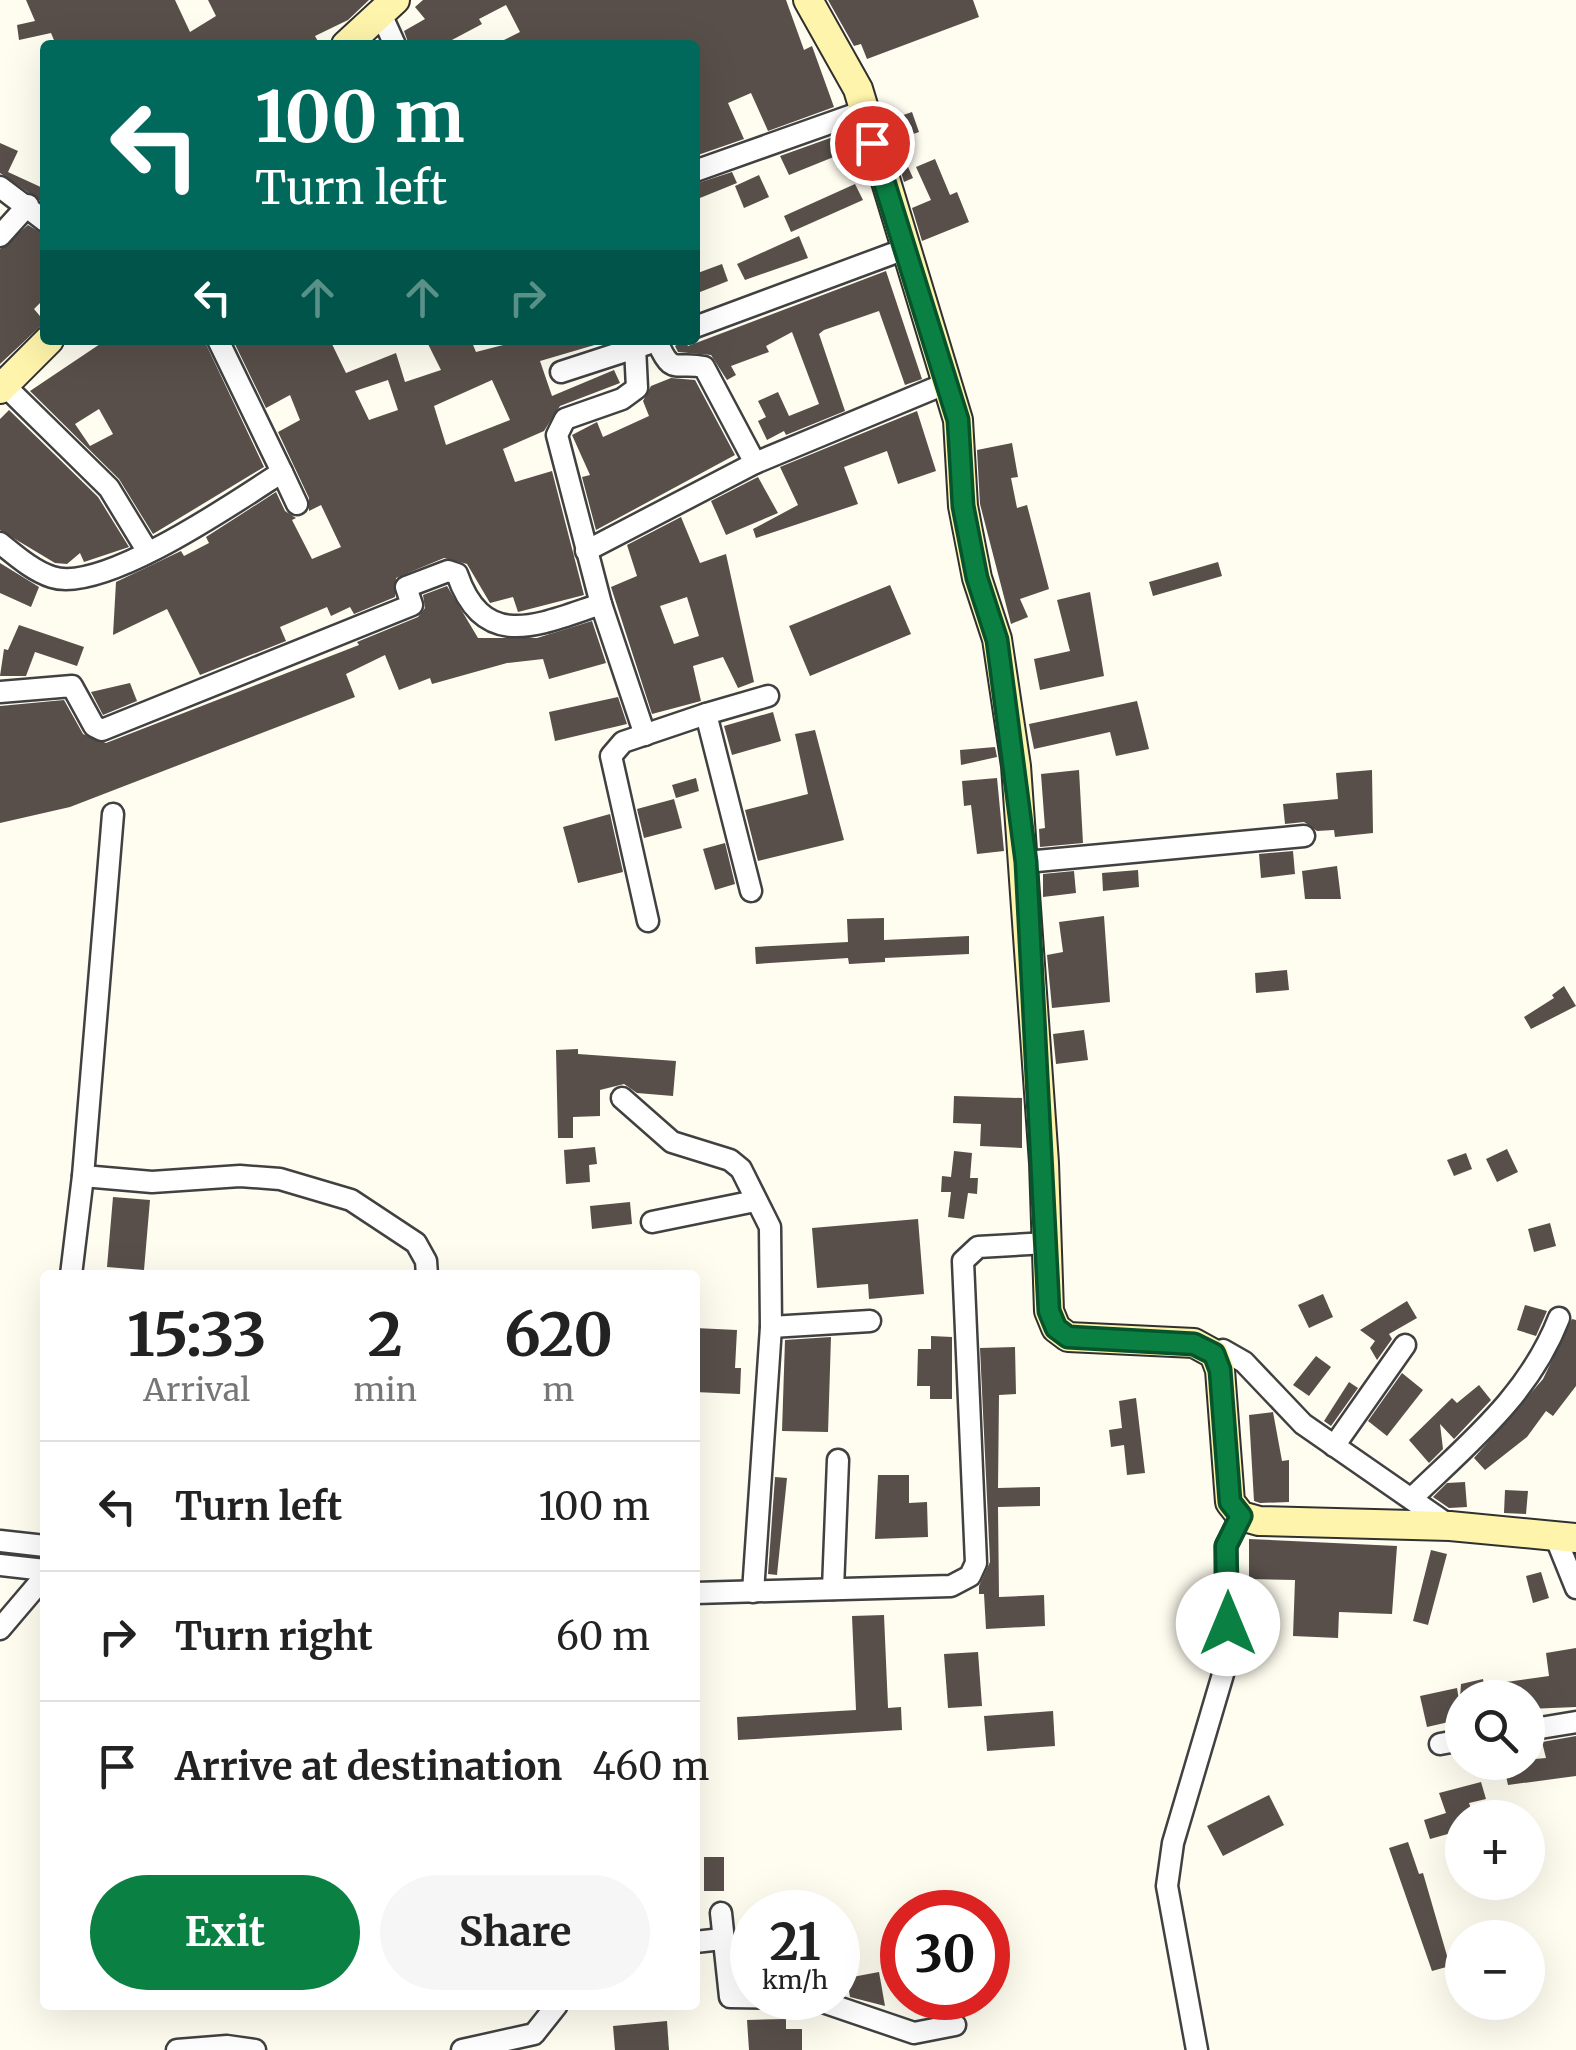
<!DOCTYPE html>
<meta charset="utf-8">
<style>
:root{--surface:#fff;--page:#f6f6f6;--text:#222;--muted:#767676;--line:#e0e0e0;--accent:#0b8043}
body{margin:0;font-family:Merriweather,serif;background:var(--page);color:var(--text);height:100vh;display:flex;flex-direction:column;font-size:38px;white-space:nowrap}
*{box-sizing:border-box;margin:0}
p{font-size:32px;color:var(--muted)}
.icon{flex:none;width:55px;height:55px;fill:none;stroke:currentColor;stroke-width:2;stroke-linecap:round;stroke-linejoin:round}
.map{position:relative;flex:1;overflow:hidden}
.sheet{position:absolute;left:40px;top:1270px;width:660px;height:740px;display:flex;flex-direction:column;background:var(--surface);border-radius:10px;box-shadow:0 10px 40px #0002}
.sheet>*{flex:none}
.hud{position:absolute;left:40px;top:40px;width:660px;height:305px;border-radius:10px;box-shadow:0 10px 40px #0002;background:#00695c;color:#fff;overflow:hidden}
.fabs{position:absolute;left:1445px;top:1680px;display:grid;gap:20px}
.fabs a{display:grid;place-items:center;width:100px;height:100px;border-radius:50%;background:var(--surface);box-shadow:0 10px 40px #0002;font-size:50px}
.speed{position:absolute;left:730px;top:1890px;display:flex;gap:20px;font-size:50px;font-weight:700;text-align:center}
.speed>*{display:grid;place-content:center;width:130px;height:130px;border-radius:50%;background:var(--surface);box-shadow:0 10px 40px #0002;line-height:1}
.speed small{font-size:25px;font-weight:400}
.speed .limit{border:15px solid #d22;background:#fff;color:#111}
.pin{position:absolute;display:grid;place-items:center;width:85px;height:85px;color:#fff;margin:-42px;border:5px solid #fff;border-radius:50%;box-shadow:0 2px 10px #0007}
.me{position:absolute;width:110px;margin:-55px;rotate:0deg;stroke-linejoin:round;filter:drop-shadow(0 0 8px #0008)}
.turn{display:flex;align-items:center;gap:35px;height:210px;padding:0 50px;font-size:45px}
.turn .icon{width:130px;height:130px;stroke-width:2.5}
.turn b{display:block;font-size:70px;line-height:85px}
.lanes{display:flex;align-items:center;height:95px;padding:0 50px;background:#0003;justify-content:center;gap:50px;direction:ltr}
.lanes .off{opacity:.35}
.eta{display:flex;justify-content:space-evenly;align-items:center;height:170px;text-align:center}
.eta b{font-size:60px;font-weight:700;line-height:70px}
.action{display:flex;gap:20px;margin-top:auto;padding:20px 50px}
.action a{flex:1;height:115px;border-radius:60px;background:var(--accent);color:#fff;font-size:40px;font-weight:700;line-height:115px;text-align:center}
.action a+a{background:var(--page);color:var(--text)}
ul{padding:0;list-style:none}
li{display:flex;align-items:center;gap:30px;height:130px;padding:0 50px;border-top:2px solid var(--line)}
li div{flex:1}
li b{display:block;font-size:38px}
li em{font-style:normal}
.map>svg:first-child{display:block}
</style>
<div class="map">
<svg width="1576" height="2050" viewBox="0 0 1576 2050">
<rect width="100%" height="100%" fill="#fffcf0"/>
<g fill="#584f4a" fill-rule="evenodd">
<polygon points="26,0 175,0 190,32 216,16 208,0 369,0 348,20 315,36 320,45 56,45 51,33 19,40 17,25 35,21"/>
<polygon points="423,0 786,0 804,50 812,46 834,107 768,131 751,93 728,103 744,139 695,156 695,45 494,45 520,32 506,5 479,19 482,24 450,41 452,45 409,45 404,31 425,19 415,7"/>
<polygon points="828,0 973,0 979,17 867,59 861,44 854,46"/>
<polygon points="912,112 919,132 896,140 913,178 904,182 886,121"/>
<polygon points="833,137 841,154 789,175 780,156"/>
<polygon points="0,143 18,151 8,172 45,189 45,204 0,173"/>
<polygon points="935,159 950,195 957,192 969,222 922,241 912,208 931,200 916,167"/>
<polygon points="732,172 737,183 695,200 695,184"/>
<polygon points="759,175 769,197 744,208 735,186"/>
<polygon points="855,184 863,200 791,232 784,216"/>
<polygon points="28,225 45,235 45,298 34,309 45,322 0,364 0,249"/>
<polygon points="799,236 808,258 745,280 737,264"/>
<polygon points="722,264 728,281 695,294 695,274"/>
<polygon points="886,271 922,379 905,385 879,311 824,330 819,334 845,411 786,435 784,431 767,440 758,421 766,417 758,401 778,392 789,416 819,404 792,332 766,346 769,352 731,366 736,375 727,380 711,355 678,352 675,346 685,340 688,346"/>
<path d="M106 340H204L264 467 153 534 119 479 30 391ZM99 409 113 434 90 446 75 424Z"/>
<path d="M233 340H330L346 373 396 353 405 382 441 370 426 340H471L476 352 522 340 535 344 597 340 598 344 540 361 552 396 614 370 620 383 560 406 544 431 503 449 515 482 552 471 584 595 518 612 513 597 490 603 467 564 444 558 396 578 395 597 354 614 350 607 331 616 327 607 280 627 286 641 200 675 167 609 113 635 116 582 181 551 184 556 209 543 206 537 276 492 285 511 296 518 292 520 312 559 341 547 321 505 309 511V498L278 432 300 420 290 395 266 408ZM388 380 398 410 369 420 355 391ZM492 380 510 420 446 445 434 406Z"/>
<polygon points="671,378 695,380 735,455 596,530 582,477 590,475 572,435 597,422 603,437 649,416 643,401 651,386"/>
<polygon points="9,410 98,497 129,547 84,562 80,553 67,564 55,563 0,530 0,419"/>
<polygon points="917,411 936,471 898,484 887,451 844,467 858,504 756,538 753,529 798,505 780,467"/>
<polygon points="1012,443 1018,477 1011,478 1017,508 1027,505 1049,589 1020,599 1028,617 1011,624 980,504 977,450"/>
<polygon points="758,477 778,513 726,535 711,501"/>
<path d="M681 517 700 563 726 554 754 682 738 688 723 657 693 666 701 701 652 714 611 587 637 576 627 545ZM687 597 699 636 674 644 660 606Z"/>
<polygon points="1218,562 1222,576 1153,596 1149,582"/>
<polygon points="0,563 39,587 31,607 0,593"/>
<polygon points="890,585 911,634 810,676 789,626"/>
<polygon points="447,586 478,638 537,638 592,621 606,663 549,679 543,659 507,663 432,684 430,678 399,690 385,655 346,674 355,697 70,807 0,823 0,706 64,700 83,734 106,743 359,645 357,642 418,617 425,608 423,595"/>
<polygon points="1090,592 1104,676 1040,690 1034,659 1070,651 1057,600"/>
<polygon points="19,625 84,647 77,666 35,652 26,676 0,676 4,649 8,650"/>
<polygon points="130,683 137,701 103,715 91,692"/>
<polygon points="618,697 627,724 555,741 549,712"/>
<polygon points="1137,701 1149,749 1116,756 1110,732 1034,749 1029,724"/>
<polygon points="773,712 781,741 732,755 724,726"/>
<polygon points="815,730 844,840 758,861 745,810 808,794 795,734"/>
<polygon points="995,747 997,757 961,765 960,750"/>
<polygon points="1079,770 1083,843 1040,847 1039,829 1045,828 1041,774"/>
<polygon points="1372,770 1373,833 1335,837 1334,830 1317,831 1304,822 1285,824 1283,804 1338,799 1336,773"/>
<polygon points="696,778 699,791 676,798 672,785"/>
<polygon points="997,778 1004,851 977,854 971,805 964,806 962,781"/>
<polygon points="674,799 682,828 644,838 637,809"/>
<polygon points="610,814 623,872 578,883 563,827"/>
<polygon points="725,843 735,884 715,890 703,849"/>
<polygon points="1293,851 1295,874 1261,878 1259,854"/>
<polygon points="1337,866 1341,899 1305,899 1302,871"/>
<polygon points="1138,870 1139,887 1103,891 1102,873"/>
<polygon points="1074,871 1076,893 1043,897 1043,874"/>
<polygon points="1104,916 1110,1002 1052,1008 1047,955 1063,952 1059,922"/>
<polygon points="884,918 884,940 969,936 969,954 885,958 885,962 849,964 848,958 756,964 755,947 848,942 847,919"/>
<polygon points="1287,970 1289,990 1256,993 1255,973"/>
<polygon points="1564,986 1576,1006 1531,1029 1524,1017 1554,998 1552,995"/>
<polygon points="1084,1030 1088,1060 1056,1064 1053,1034"/>
<polygon points="578,1049 578,1054 676,1061 673,1096 637,1093 624,1084 600,1090 600,1116 573,1117 573,1138 558,1138 556,1050"/>
<polygon points="954,1096 1022,1098 1022,1148 980,1146 981,1124 953,1123"/>
<polygon points="595,1147 597,1164 589,1165 590,1182 566,1184 564,1150"/>
<polygon points="1507,1149 1518,1172 1497,1182 1486,1159"/>
<polygon points="954,1151 972,1153 970,1178 978,1178 977,1194 968,1193 964,1219 948,1217 951,1192 941,1192 942,1176 951,1177"/>
<polygon points="1466,1153 1472,1169 1454,1176 1447,1160"/>
<polygon points="113,1197 150,1200 144,1270 107,1267"/>
<polygon points="630,1202 632,1224 592,1229 590,1206"/>
<polygon points="918,1219 924,1294 869,1299 868,1284 817,1288 812,1228"/>
<polygon points="1550,1223 1556,1246 1534,1252 1528,1229"/>
<polygon points="1323,1294 1333,1317 1309,1328 1298,1305"/>
<polygon points="1407,1301 1417,1318 1389,1334 1392,1339 1377,1360 1370,1348 1375,1341 1360,1330"/>
<polygon points="1525,1305 1547,1311 1536,1336 1517,1330"/>
<polygon points="1572,1319 1576,1320 1576,1386 1553,1416 1546,1411 1527,1437 1485,1470 1474,1458 1543,1379"/>
<polygon points="695,1328 737,1330 735,1368 741,1368 740,1394 695,1392"/>
<polygon points="931,1336 952,1337 952,1399 930,1399 930,1386 917,1386 918,1349 931,1349"/>
<polygon points="831,1337 828,1432 782,1431 785,1340"/>
<polygon points="1015,1347 1016,1394 999,1395 998,1488 1040,1487 1040,1506 998,1507 999,1597 1044,1595 1045,1626 986,1629 984,1594 979,1594 979,1586 990,1562 980,1348"/>
<polygon points="1316,1356 1331,1367 1309,1396 1293,1385"/>
<polygon points="1402,1373 1423,1390 1387,1436 1368,1421"/>
<polygon points="1349,1382 1358,1388 1331,1426 1324,1421"/>
<polygon points="1479,1385 1491,1400 1454,1439 1440,1424 1443,1449 1429,1463 1409,1440 1452,1398 1457,1403"/>
<polygon points="1136,1398 1145,1473 1127,1475 1124,1445 1111,1447 1109,1430 1122,1428 1119,1401"/>
<polygon points="1273,1412 1282,1461 1289,1460 1289,1502 1260,1503 1254,1501 1249,1415"/>
<polygon points="878,1475 909,1475 909,1503 927,1502 928,1537 875,1539"/>
<polygon points="775,1477 787,1478 777,1575 768,1574"/>
<polygon points="1465,1482 1467,1507 1449,1508 1433,1497 1447,1483"/>
<polygon points="1505,1490 1528,1491 1526,1514 1504,1513"/>
<polygon points="1249,1539 1397,1546 1392,1614 1339,1612 1338,1638 1293,1636 1295,1580 1249,1579"/>
<polygon points="1431,1550 1447,1554 1428,1625 1413,1621"/>
<polygon points="1541,1572 1549,1598 1533,1603 1526,1576"/>
<polygon points="884,1615 888,1708 901,1707 902,1730 738,1740 737,1717 856,1710 852,1616"/>
<polygon points="1576,1648 1576,1707 1528,1709 1528,1698 1460,1698 1461,1684 1483,1679 1484,1685 1549,1676 1546,1653"/>
<polygon points="978,1652 982,1706 948,1708 944,1654"/>
<polygon points="1457,1688 1462,1719 1427,1727 1420,1696"/>
<polygon points="1053,1711 1055,1746 987,1751 984,1716"/>
<polygon points="1576,1736 1576,1776 1508,1785 1503,1762 1546,1758 1542,1742"/>
<polygon points="1481,1782 1486,1799 1469,1803 1474,1818 1462,1818 1462,1830 1430,1839 1424,1820 1446,1813 1439,1793"/>
<polygon points="1269,1795 1284,1825 1223,1856 1207,1826"/>
<polygon points="1408,1842 1419,1874 1423,1873 1450,1966 1432,1971 1389,1848"/>
<rect x="704" y="1857" width="20" height="34"/>
<polygon points="879,1972 885,2006 850,1997 847,1978"/>
<polygon points="786,2019 786,2029 802,2029 802,2050 749,2050 747,2020"/>
<polygon points="667,2021 669,2050 615,2050 613,2026"/>
</g>
<g fill="none" stroke-linecap="round" stroke-linejoin="round">
<defs>
<g id="street">
<polyline points="380,12 395,45"/>
<polyline points="695,171 864,111"/>
<polyline points="0,187 45,221"/>
<polyline points="0,236 28,205"/>
<polyline points="695,327 905,249"/>
<path d="M657 341C672 377 675 361 704 367L755 463"/>
<polyline points="635,347 637,388 622,399 565,419 557,435 601,604 645,735"/>
<polyline points="561,372 647,344"/>
<polyline points="4,385 109,488 148,552"/>
<polyline points="282,472 297,504"/>
<path d="M0 543C15 555 33 571 52 577 103 594 237 501 282 472L218 340"/>
<polyline points="586,551 755,463 947,383"/>
<path d="M0 692 72 686 94 726 102 730 412 605 406 587 448 571 457 574C484 653 540 624 601 604"/>
<polyline points="706,714 768,696"/>
<polyline points="1026,862 1304,836"/>
<polyline points="648,921 611,756 623,742 706,714 751,891"/>
<polyline points="622,1098 672,1142 730,1160 741,1169 770,1227 771,1327 753,1592"/>
<polyline points="83,1176 152,1182 240,1176 280,1179 351,1200 416,1243 426,1261 427,1275"/>
<polyline points="652,1222 755,1201"/>
<polyline points="71,1275 83,1176 113,814"/>
<polyline points="771,1327 870,1321"/>
<polyline points="1214,1354 1223,1350 1244,1362 1303,1424 1450,1526"/>
<polyline points="1334,1446 1405,1345"/>
<path d="M1412 1498C1470 1442 1529 1395 1559 1318"/>
<polyline points="1555,1536 1576,1588"/>
<polyline points="0,1541 45,1546"/>
<polyline points="0,1565 45,1570"/>
<polyline points="833,1589 838,1460"/>
<polyline points="695,1593 951,1586 970,1576 976,1563 963,1261 978,1247 1047,1243"/>
<polyline points="0,1629 45,1576"/>
<polyline points="1528,1730 1576,1722"/>
<polyline points="1440,1744 1462,1740"/>
<polyline points="721,1913 730,1997 811,1998 914,2033 955,2025"/>
<polyline points="695,1942 722,1939"/>
<polyline points="177,2050 227,2046 255,2050"/>
<polyline points="462,2050 534,2034 557,2005"/>
<polyline points="1197,2050 1167,1886 1173,1843 1226,1664 1226,1546 1241,1516"/>
</g>
<g id="secondary">
<polyline points="808,0 858,89 958,420 963,506 977,578 997,639 1016,766 1044,1163 1049,1311 1056,1328 1068,1337 1194,1343 1214,1354 1220,1370 1230,1502 1241,1516 1259,1521 1450,1526 1576,1538"/>
<polyline points="346,45 395,0"/>
<polyline points="0,389 49,340"/>
</g>
</defs>
<use href="#street" stroke="#414141" stroke-width="25"/>
<use href="#secondary" stroke="#303030" stroke-width="32"/>
<use href="#street" stroke="#fff" stroke-width="20"/>
<use href="#secondary" stroke="#fff4ab" stroke-width="28"/>
</g>
<g fill="none" stroke-linecap="round" stroke-linejoin="round">
<defs>
<polyline id="route" points="872,143 958,420 963,506 977,578 997,640 1026,862 1049,1311 1056,1328 1068,1337 1194,1344 1214,1354 1220,1370 1230,1502 1241,1516 1226,1546 1228,1624"/>
</defs>
<use href="#route" stroke="#07532c" stroke-width="25"/>
<use href="#route" stroke="#0b8043" stroke-width="18"/>
</g>
</svg>
<div class="fabs">
<a><svg class="icon" aria-label="search" viewBox="0 0 24 24"><circle cx="10" cy="10" r="6"/><path d="M15 15l6 6"/></svg></a>
<a>+</a>
<a>−</a>
</div>
<div class="speed"><div>21<small>km/h</small></div><div class="limit">30</div></div>
<div class="pin" style="left:872px;top:143px;background:#d93025"><svg class="icon" aria-label="arrive" viewBox="0 0 24 24"><path d="M6 21V4h12l-3 4 3 4H6"/></svg></div>
<svg class="me" style="left:1228px;top:1624px" viewBox="-20 -20 40 40"><circle r="19" fill="#fff"/><path d="M0-13L10 11 0 6-10 11z" fill="#0b8043"/></svg>
<div class="hud">
<div class="turn"><svg class="icon" aria-label="left" viewBox="0 0 24 24"><path d="M17 20v-9H6M10 6l-5 5 5 5"/></svg><div><b>100 m</b>Turn left</div></div>
<div class="lanes"><svg class="icon" aria-label="left" viewBox="0 0 24 24"><path d="M17 20v-9H6M10 6l-5 5 5 5"/></svg><svg class="icon off" aria-label="ahead" viewBox="0 0 24 24"><path d="M12 20V5M6 11l6-6 6 6"/></svg><svg class="icon off" aria-label="ahead" viewBox="0 0 24 24"><path d="M12 20V5M6 11l6-6 6 6"/></svg><svg class="icon off" aria-label="right" viewBox="0 0 24 24"><path d="M7 20v-9h11M14 6l5 5-5 5"/></svg></div>
</div>
<section class="sheet">
<div class="eta">
<div><b>15:33</b><p>Arrival</p></div>
<div><b>2</b><p>min</p></div>
<div><b>620</b><p>m</p></div>
</div>
<ul>
<li><svg class="icon" aria-label="left" viewBox="0 0 24 24"><path d="M17 20v-9H6M10 6l-5 5 5 5"/></svg><div><b>Turn left</b></div><em>100 m</em></li>
<li><svg class="icon" aria-label="right" viewBox="0 0 24 24"><path d="M7 20v-9h11M14 6l5 5-5 5"/></svg><div><b>Turn right</b></div><em>60 m</em></li>
<li><svg class="icon" aria-label="arrive" viewBox="0 0 24 24"><path d="M6 21V4h12l-3 4 3 4H6"/></svg><div><b>Arrive at destination</b></div><em>460 m</em></li>
</ul>
<div class="action"><a>Exit</a><a>Share</a></div>
</section>
</div>
